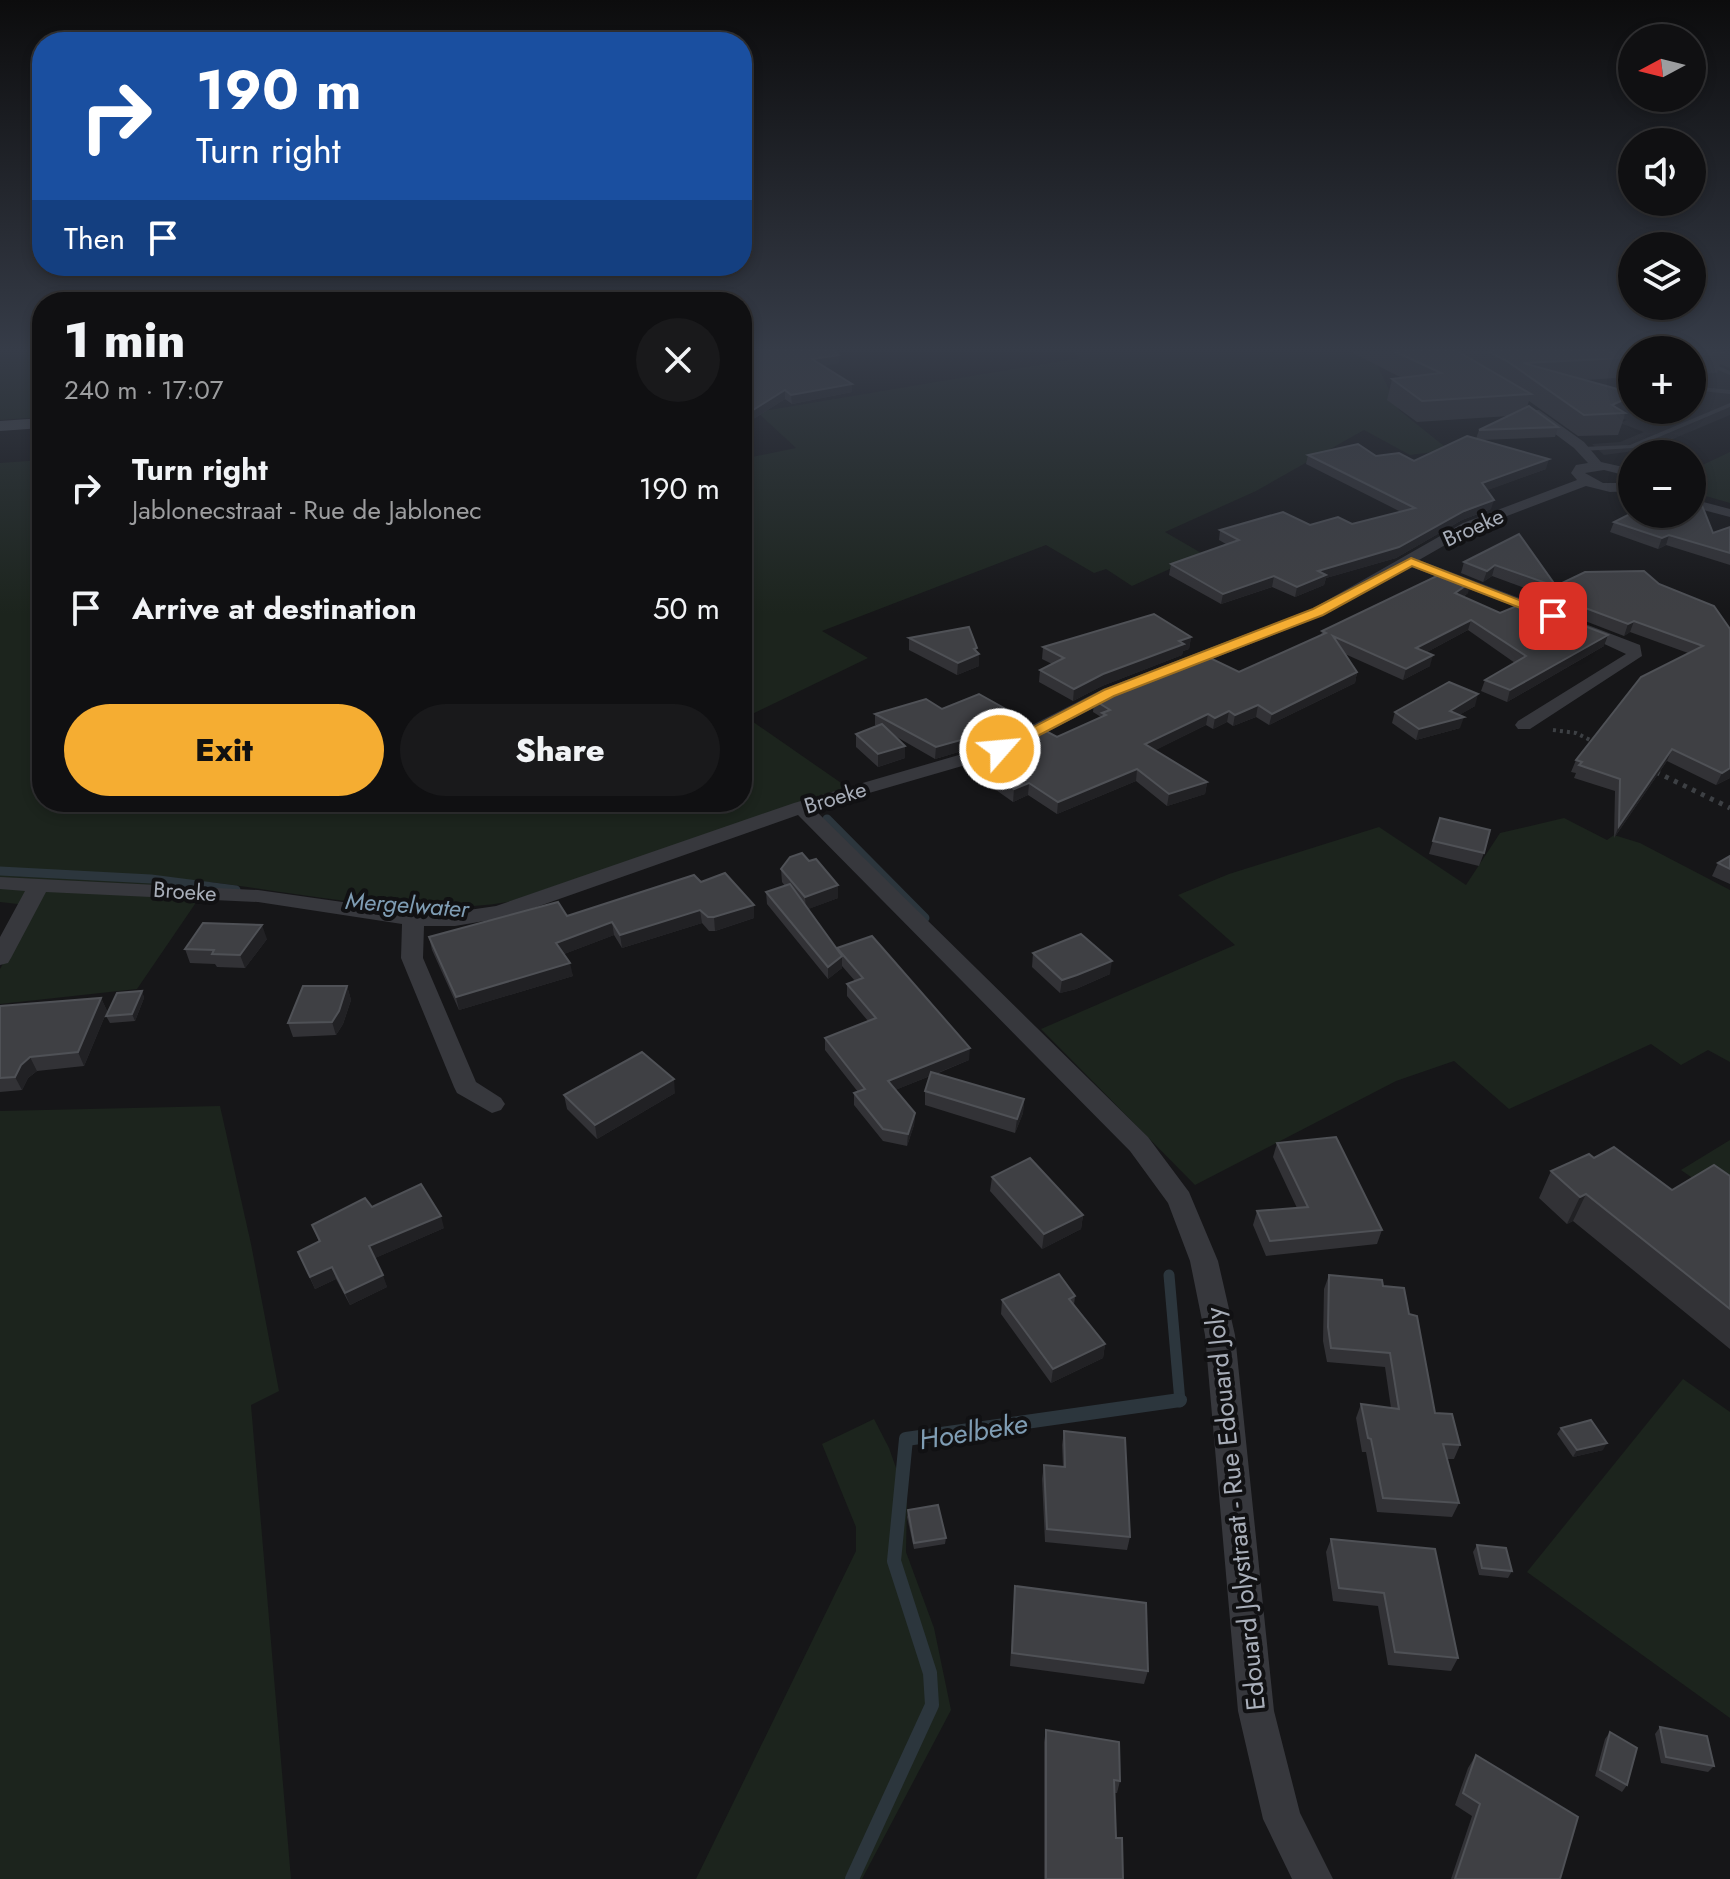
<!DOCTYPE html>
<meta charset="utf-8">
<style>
:root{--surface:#101012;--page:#19191b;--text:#f1f3f6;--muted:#9c9d9f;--line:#303032;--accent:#f5ad32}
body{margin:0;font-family:Jost,sans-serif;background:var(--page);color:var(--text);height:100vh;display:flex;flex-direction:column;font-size:30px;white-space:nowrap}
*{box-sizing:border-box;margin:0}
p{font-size:26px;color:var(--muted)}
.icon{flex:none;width:44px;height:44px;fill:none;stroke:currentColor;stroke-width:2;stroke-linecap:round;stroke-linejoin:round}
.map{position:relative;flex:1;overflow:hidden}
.details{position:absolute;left:32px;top:292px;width:720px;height:520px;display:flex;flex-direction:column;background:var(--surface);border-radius:32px;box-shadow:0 4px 12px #0003,0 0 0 2px var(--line)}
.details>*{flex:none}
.guide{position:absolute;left:32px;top:32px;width:720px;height:244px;border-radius:32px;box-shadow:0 4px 12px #0003,0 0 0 2px var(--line);background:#1a4fa0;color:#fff;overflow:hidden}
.needle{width:52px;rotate:263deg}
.buttons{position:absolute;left:1618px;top:24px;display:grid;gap:16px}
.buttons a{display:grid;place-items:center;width:88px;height:88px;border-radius:50%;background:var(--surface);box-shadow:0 4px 12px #0003,0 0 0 2px var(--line);font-size:40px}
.pin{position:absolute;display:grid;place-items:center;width:68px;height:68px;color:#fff;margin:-34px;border-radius:16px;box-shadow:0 4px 12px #0006}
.me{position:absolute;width:88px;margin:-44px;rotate:63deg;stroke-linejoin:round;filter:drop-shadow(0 0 6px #0008)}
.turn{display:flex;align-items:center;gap:28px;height:168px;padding:0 32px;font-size:36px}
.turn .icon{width:104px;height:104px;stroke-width:2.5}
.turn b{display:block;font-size:56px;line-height:68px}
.then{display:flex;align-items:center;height:76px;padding:0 32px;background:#0003;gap:16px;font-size:30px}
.round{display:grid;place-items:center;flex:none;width:84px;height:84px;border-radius:42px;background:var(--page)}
.overview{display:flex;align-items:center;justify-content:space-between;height:136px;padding:0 32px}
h1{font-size:48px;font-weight:800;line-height:60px}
.cta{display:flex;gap:16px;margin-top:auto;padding:16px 32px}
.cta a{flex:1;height:92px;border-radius:48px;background:var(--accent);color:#111;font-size:32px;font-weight:800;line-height:92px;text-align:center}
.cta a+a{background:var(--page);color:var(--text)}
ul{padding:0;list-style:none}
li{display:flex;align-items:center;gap:24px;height:120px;padding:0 32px}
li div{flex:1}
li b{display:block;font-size:30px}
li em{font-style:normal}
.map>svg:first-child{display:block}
</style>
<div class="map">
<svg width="1730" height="1879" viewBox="0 0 1730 1879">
<rect width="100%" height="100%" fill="#161618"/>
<polygon fill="#222225" points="1692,351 1730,351 1730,415 1649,449 1604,455 1592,444 1620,442 1644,432 1620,423 1627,420 1609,415 1632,405 1632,410 1692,410"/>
<g fill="#1c241d">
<polygon points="0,351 42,351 42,417 0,420"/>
<path d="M1071 351H1349L1377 365 1399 410 1449 450 1410 455 1364 430 1256 491 1165 532 1203 554 1132 586 1106 569 1094 573 1046 545 822 631 868 658 746 717 847 787 508 902C411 918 308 894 210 882L137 989 0 1004V969L35 906 0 902V463L42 460V802H742V459L796 448 757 412 1080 358Z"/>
<polygon points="1730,452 1730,503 1692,492 1692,470"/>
<polygon points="1564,818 1607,840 1614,835 1640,843 1730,890 1730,1062 1708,1050 1681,1065 1651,1044 1509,1109 1454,1061 1396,1081 1195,1185 1041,1029 1235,945 1178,895 1229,874 1379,827 1466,885 1500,833"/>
<polygon points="220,1106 251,1244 279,1391 251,1405 291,1879 0,1879 0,1111"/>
<polygon points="1730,1140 1730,1204 1681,1170"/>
<polygon points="1683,1379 1730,1412 1730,1718 1527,1572"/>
<polygon points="874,1419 889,1448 907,1499 906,1552 934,1628 951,1710 862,1879 696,1879 856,1551 856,1527 822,1444"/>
</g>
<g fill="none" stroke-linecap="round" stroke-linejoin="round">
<g stroke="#2c363d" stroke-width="9">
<polyline points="827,819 925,918"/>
<polyline points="0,871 151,879 236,890"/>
<polyline points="389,909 442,912"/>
</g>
<polyline stroke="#2c363d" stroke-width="11" points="1169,1275 1180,1402"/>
<polyline stroke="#2c363d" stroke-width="14" points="852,1879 932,1705 930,1673 894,1561 906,1439 1180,1400"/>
<polyline stroke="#3d4044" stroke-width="4" stroke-dasharray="3 4" stroke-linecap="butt" points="1553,730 1576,733 1596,743"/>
<polyline stroke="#3d4044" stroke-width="5" stroke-dasharray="4 6" stroke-linecap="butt" points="1656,772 1730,808"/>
<g fill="#37383d" fill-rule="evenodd">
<polygon points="1692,355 1730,371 1730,375 1692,359"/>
<polygon points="1604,370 1632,378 1632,382 1604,372"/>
<polygon points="1692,386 1730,390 1730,394 1692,390"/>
<polygon points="1730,403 1730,407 1633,448 1582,451 1579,449 1582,447 1630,445"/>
</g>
<g fill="#37383d" fill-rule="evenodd">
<polygon points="1531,410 1539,410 1584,442 1601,462 1632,469 1632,477 1604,470 1585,473 1603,483 1632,483 1632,491 1610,492 1586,486 1473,529 1419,560 1554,611 1554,617 1542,617 1409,566 1324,615 1115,697 1007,753 814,809 1148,1137 1189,1192 1218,1261 1235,1335 1274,1711 1300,1813 1333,1879 1292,1879 1263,1819 1238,1711 1205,1335 1190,1261 1168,1203 1130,1151 798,815 508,917 455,926 424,926 423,958 476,1082 501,1098 505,1104 501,1110 492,1113 457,1093 454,1087 401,958 402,924 258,902 46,892 11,958 8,963 0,965 0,937 25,891 0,889 0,877 258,890 413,912 455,912 496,906 794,803 993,745 1103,689 1312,609 1463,523 1577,480 1571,473 1576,465 1588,463 1574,448 1531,416"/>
<polygon points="1692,499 1730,509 1730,517 1692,507"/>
<polygon points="1580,622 1640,645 1642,656 1530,729 1518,729 1515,725 1518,721 1626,654 1574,630 1572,627"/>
</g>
<polygon fill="#45484e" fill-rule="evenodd" points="42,418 42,428 0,431 0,421"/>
</g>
<g fill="#323236">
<polygon points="742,351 850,351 837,353 839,363 823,366 852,392 792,404 785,399 742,426"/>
<polygon points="1349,351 1632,351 1632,376 1619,370 1617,378 1585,380 1630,415 1624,418 1618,435 1578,436 1529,401 1527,407 1558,427 1555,437 1481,440 1546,469 1487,490 1491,509 1462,520 1396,558 1326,578 1324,585 1295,597 1272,587 1221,604 1169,575 1171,564 1226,544 1219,540 1220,530 1310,525 1352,524 1401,512 1306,464 1308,455 1376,456 1414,461 1476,439 1479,430 1509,416 1417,422 1387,400 1392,379 1402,378"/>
<polygon points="1692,351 1730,351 1730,368 1720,364 1717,373 1692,374"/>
<polygon points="1614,522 1713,533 1730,527 1730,565 1666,545 1658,549 1610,532"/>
<polygon points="1519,534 1556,586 1659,584 1730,629 1730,778 1716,785 1667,761 1614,838 1615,791 1574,778 1576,773 1571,772 1576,760 1688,653 1630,632 1624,636 1541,604 1544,595 1492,576 1483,582 1461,573 1464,562"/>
<polygon points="1468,593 1463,597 1500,613 1604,646 1507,702 1481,691 1485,680 1515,663 1468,630 1427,652 1430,666 1403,680 1345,654 1357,672 1355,683 1269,725 1256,717 1233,726 1227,722 1213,729 1206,725 1155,750 1207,782 1205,794 1167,806 1136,781 1057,814 1028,795 1013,802 965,768 966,756 1057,737 1101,717 1093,712 1094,700 1239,672 1321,635 1322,631"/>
<polygon points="1191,637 1189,649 1183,651 1182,655 1102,686 1073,701 1039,682 1040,670 1052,664 1042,659 1043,647"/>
<polygon points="909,638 977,652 979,654 979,666 957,675 909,650"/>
<polygon points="1475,706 1459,715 1460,728 1416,740 1392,723 1395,712"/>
<polygon points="942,709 1020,717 1019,728 992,742 935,759 895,736 905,746 905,758 878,767 856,747 856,734 877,726 875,725 875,714"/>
<polygon points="1440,818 1484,853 1479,866 1429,854"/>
<polygon points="1730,856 1730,884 1712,876 1718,863"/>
<polygon points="781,869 838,898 808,909 837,949 969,1060 936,1074 1024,1099 1023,1113 1015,1133 925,1105 925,1091 930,1076 895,1090 915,1113 914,1125 907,1146 883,1141 854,1105 854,1093 858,1092 825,1050 825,1038 868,1021 847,996 847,984 855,981 842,966 842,968 828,979 767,904 766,892 785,886 782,882"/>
<polygon points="701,882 754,905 754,918 715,931 709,931 702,923 622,948 614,935 564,954 573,976 459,1010 432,950 429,937 567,916"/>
<polygon points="267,939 245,968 217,967 215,964 190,963 185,949"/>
<polygon points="1033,953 1110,974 1076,989 1060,993 1032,967"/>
<polygon points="347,986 351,1000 343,1024 336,1035 293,1037 288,1023"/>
<polygon points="142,991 144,998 135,1021 110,1023 106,1016"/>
<polygon points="101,998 107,1011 84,1066 37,1071 28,1078 22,1090 0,1092 0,1006"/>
<polygon points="675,1093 597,1139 567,1109 564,1095"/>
<polygon points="1277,1143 1382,1230 1377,1244 1266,1256 1253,1225 1257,1211 1297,1208 1273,1157"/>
<polygon points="1594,1158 1672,1190 1730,1176 1730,1349 1573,1221 1567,1224 1539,1198 1551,1171"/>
<polygon points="992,1177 1083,1215 1081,1229 1042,1249 990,1191"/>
<polygon points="372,1207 444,1228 375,1258 387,1287 350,1305 336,1279 315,1289 298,1252 319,1242 312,1225"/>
<polygon points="1329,1275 1383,1286 1409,1314 1435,1413 1460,1445 1454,1459 1447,1459 1459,1503 1452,1517 1377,1512 1366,1452 1362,1452 1356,1418 1361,1404 1391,1408 1385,1367 1327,1362 1323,1341 1324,1289"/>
<polygon points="1075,1296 1074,1305 1105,1344 1103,1358 1051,1383 1001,1314 1002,1300"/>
<polygon points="1561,1428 1603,1450 1573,1457 1557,1434"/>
<polygon points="1064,1431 1130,1537 1127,1550 1045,1542 1042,1479 1044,1465 1063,1467 1062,1445"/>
<polygon points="908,1510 946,1538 945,1544 914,1549 907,1517"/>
<polygon points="1331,1539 1458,1658 1451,1671 1388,1665 1378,1606 1333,1601 1326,1552"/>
<polygon points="1477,1545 1512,1571 1508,1578 1479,1575 1473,1552"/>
<polygon points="1015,1586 1148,1671 1144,1684 1010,1666"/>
<polygon points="1660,1727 1714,1766 1708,1772 1661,1763 1655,1734"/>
<polygon points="1046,1730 1120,1781 1117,1793 1115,1793 1116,1838 1123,1879 1044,1879 1044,1742"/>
<polygon points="1610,1732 1627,1785 1622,1792 1595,1776 1605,1739"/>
<polygon points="1476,1755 1560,1879 1451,1879 1472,1816 1455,1805 1468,1768"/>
</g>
<g fill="#212124">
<polygon points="839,355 839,363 812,368 812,359"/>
<polygon points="852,384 852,392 792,404 791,395"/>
<polygon points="785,390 785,399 742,426 742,417"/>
<polygon points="1632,396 1632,409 1630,415 1624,418 1625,413 1612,405"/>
<polygon points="1549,459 1546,469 1480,493 1482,483"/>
<polygon points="1494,500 1491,509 1462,520 1396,558 1326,578 1324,585 1295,597 1297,587 1318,571"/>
<polygon points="1669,535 1666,545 1658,549 1662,538"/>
<polygon points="1495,565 1492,576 1483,582 1487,571"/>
<polygon points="1274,576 1272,587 1221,604 1223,594"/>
<polygon points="1471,582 1468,593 1452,604 1455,593"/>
<polygon points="1471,620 1468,630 1414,659 1416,648"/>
<polygon points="1634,621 1630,632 1624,636 1628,624"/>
<polygon points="1608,635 1604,646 1507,702 1510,690"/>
<polygon points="1191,637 1189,649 1183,651 1182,655 1102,686 1073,701 1074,689 1103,674 1179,641"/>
<polygon points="977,648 976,655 979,654 979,666 957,675 958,663"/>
<polygon points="1433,655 1430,666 1403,680 1406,669"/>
<polygon points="1357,672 1355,683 1269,725 1272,714"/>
<polygon points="1478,694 1475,706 1449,721 1464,717 1460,728 1416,740 1419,729"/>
<polygon points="1258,705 1256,717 1233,726 1235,715"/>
<polygon points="1229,711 1227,722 1213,729 1215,718"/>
<polygon points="1208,714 1206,725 1144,756 1145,744"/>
<polygon points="1020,717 1019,728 992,742 935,759 936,747"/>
<polygon points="905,746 905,758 878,767 878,754"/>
<polygon points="1672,749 1667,761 1614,838 1619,826"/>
<polygon points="1730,768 1730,778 1716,785 1722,773"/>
<polygon points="1137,769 1136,781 1057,814 1058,802"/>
<polygon points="1207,782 1205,794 1167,806 1169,794"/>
<polygon points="1029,783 1028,795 1013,802 1014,789"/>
<polygon points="838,885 838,898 806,910 805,897"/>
<polygon points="754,905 754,918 715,931 714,917"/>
<polygon points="700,910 702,923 622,948 620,935"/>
<polygon points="612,922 614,935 559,956 556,943"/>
<polygon points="262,925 267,939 245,968 240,955"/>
<polygon points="842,956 842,968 828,979 828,967"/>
<polygon points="1112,961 1110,974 1076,989 1060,993 1062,980"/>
<polygon points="570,963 573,976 459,1010 456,997"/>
<polygon points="347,986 351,1000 343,1024 336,1035 332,1022"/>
<polygon points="142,991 144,998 135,1021 132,1014"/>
<polygon points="101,998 107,1011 84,1066 78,1052"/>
<polygon points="970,1048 969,1060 888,1093 888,1081"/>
<polygon points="30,1057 37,1071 28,1078 22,1090 15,1077 21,1065"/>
<polygon points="674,1079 675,1093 597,1139 595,1125"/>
<polygon points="1024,1099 1023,1113 1015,1133 1017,1119"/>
<polygon points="915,1113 914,1125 907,1146 908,1134"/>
<polygon points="1586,1194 1573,1221 1567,1224 1580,1197"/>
<polygon points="1083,1215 1081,1229 1042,1249 1044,1234"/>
<polygon points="441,1216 444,1228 373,1259 369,1246"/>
<polygon points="332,1267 336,1279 315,1289 310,1277"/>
<polygon points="383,1275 387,1287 350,1305 345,1293"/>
<polygon points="1105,1344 1103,1358 1051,1383 1053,1369"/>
<polygon points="1607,1443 1603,1450 1573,1457 1577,1450"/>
</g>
<g fill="#3f4044" stroke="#4f5156" stroke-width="2">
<polygon points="742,351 834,351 839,355 812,359 852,384 791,395 785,390 742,417"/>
<polygon points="1394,351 1457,351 1531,394 1422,401 1392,379 1441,373"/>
<polygon points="1487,351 1608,351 1623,358 1523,363 1632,393 1632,396 1612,405 1625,413 1584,415 1507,361"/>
<polygon points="1692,351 1721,351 1724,353 1692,354"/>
<polygon points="1529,406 1558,427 1479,430"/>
<polygon points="1467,436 1549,459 1482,483 1494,500 1464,511 1399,547 1318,571 1326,575 1297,587 1274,576 1223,594 1171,564 1239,540 1220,530 1283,512 1310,525 1338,517 1352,524 1415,508 1308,455 1358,444 1376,456 1399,453 1414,461"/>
<polygon points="1692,501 1701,503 1713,533 1730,527 1730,553 1669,535 1662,538 1614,522 1632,513 1692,514"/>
<polygon points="1519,534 1556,586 1585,572 1644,571 1659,584 1714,606 1730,629 1730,768 1722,773 1672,749 1619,826 1620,779 1579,765 1582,762 1576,760 1641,677 1703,646 1634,621 1628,624 1545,593 1557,587 1495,565 1487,571 1464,562"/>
<polygon points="1445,572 1471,582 1455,593 1500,613 1524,603 1608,635 1510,690 1485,680 1526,656 1471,620 1416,648 1433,655 1406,669 1333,636 1357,672 1272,714 1258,705 1235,715 1229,711 1215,718 1208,714 1145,744 1207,782 1169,794 1137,769 1058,802 1029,783 1014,789 966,756 1009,744 1040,728 1057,737 1106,715 1102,713 1110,710 1094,700 1204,655 1239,672 1326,633 1322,631"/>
<polygon points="1154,614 1191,637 1179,641 1184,644 1103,674 1074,689 1040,670 1064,658 1043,647"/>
<polygon points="969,627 977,648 974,649 979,654 958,663 909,638"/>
<polygon points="1449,682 1478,694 1450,711 1464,717 1419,729 1395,712"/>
<polygon points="979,694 1020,717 993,731 936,747 875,714 926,699 942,709"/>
<polygon points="882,724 905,746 878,754 856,734"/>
<polygon points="1440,818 1490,830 1484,853 1433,841"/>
<polygon points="802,853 809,861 816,859 838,885 805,897 781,869 790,857"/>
<polygon points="1730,856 1730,869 1718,863"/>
<polygon points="725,873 754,905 714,917 708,917 700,910 620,935 612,922 556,943 570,963 456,997 429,937 558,902 567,916 694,875 701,882"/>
<polygon points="790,884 842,956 828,967 766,892"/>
<polygon points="203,923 262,925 240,955 212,954 214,950 185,949"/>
<polygon points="1081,934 1112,961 1077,975 1062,980 1033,953"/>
<polygon points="872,936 970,1048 888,1081 915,1113 908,1134 883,1129 854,1093 865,1089 825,1038 876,1018 847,984 863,978 837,948"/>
<polygon points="303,986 347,986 339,1011 332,1022 288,1023"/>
<polygon points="142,991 132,1014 106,1016 117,993"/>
<polygon points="101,998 78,1052 30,1057 21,1065 15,1077 0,1078 0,1006"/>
<polygon points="642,1052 674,1079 595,1125 564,1095"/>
<polygon points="931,1072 1024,1099 1017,1119 925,1091"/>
<polygon points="1336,1137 1382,1230 1270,1241 1257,1211 1308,1207 1277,1143"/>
<polygon points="1614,1147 1672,1190 1714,1165 1730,1176 1730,1309 1586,1194 1580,1197 1551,1171 1589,1154 1594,1158"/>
<polygon points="1030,1158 1083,1215 1044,1234 992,1177"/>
<polygon points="421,1184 441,1216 369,1246 383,1275 345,1293 332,1267 310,1277 298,1252 320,1241 312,1225 365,1198 372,1207"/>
<polygon points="1059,1274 1075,1296 1069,1299 1105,1344 1053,1369 1002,1300"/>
<polygon points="1329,1275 1382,1280 1383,1286 1404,1288 1409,1314 1417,1316 1435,1413 1452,1414 1460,1445 1443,1444 1459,1503 1383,1498 1371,1439 1368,1438 1361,1404 1399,1409 1390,1353 1331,1348 1328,1327"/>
<polygon points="1591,1420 1607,1443 1577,1450 1561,1428"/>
<polygon points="1064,1431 1125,1438 1130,1537 1047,1529 1044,1465 1065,1467"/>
<polygon points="938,1505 946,1538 914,1543 908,1510"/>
<polygon points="1331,1539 1435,1549 1458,1658 1395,1652 1384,1593 1339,1588"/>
<polygon points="1477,1545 1506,1548 1512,1571 1482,1568"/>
<polygon points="1015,1586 1146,1603 1148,1671 1012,1653"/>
<polygon points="1660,1727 1707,1736 1714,1766 1666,1757"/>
<polygon points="1046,1730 1119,1742 1120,1781 1114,1780 1116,1838 1122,1838 1123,1879 1046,1879"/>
<polygon points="1610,1732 1637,1748 1627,1785 1600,1770"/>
<polygon points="1476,1755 1578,1817 1560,1879 1455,1879 1480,1804 1463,1793"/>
</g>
<linearGradient id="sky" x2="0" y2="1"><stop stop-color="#0c0c0d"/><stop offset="0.57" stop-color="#363c48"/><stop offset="1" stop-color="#363c48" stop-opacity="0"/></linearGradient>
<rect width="1730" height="614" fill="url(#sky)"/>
<polygon fill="#f5ad32" stroke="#9f7020" stroke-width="2" points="1411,558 1560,616 1549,619 1412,566 1323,615 1114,696 1005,753 1000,754 992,749 1104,690 1313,609"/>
<g text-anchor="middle" stroke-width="8" stroke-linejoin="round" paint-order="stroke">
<g font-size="22" fill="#a8aeb9" stroke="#111113">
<text transform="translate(1473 527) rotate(-24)" y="8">Broeke</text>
<text transform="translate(835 797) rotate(-17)" y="8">Broeke</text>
<text transform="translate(185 891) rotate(4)" y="8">Broeke</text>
</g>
<g font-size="24" font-style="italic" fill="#7f9db4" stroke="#111113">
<text transform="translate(407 905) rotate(4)" y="8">Mergelwater</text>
</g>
<g font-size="26" fill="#a8aeb9" stroke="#111113">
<text transform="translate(1235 1509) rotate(-96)" y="9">Edouard Jolystraat - Rue Edouard Joly</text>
</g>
<g font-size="28" font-style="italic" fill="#7f9db4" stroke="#111113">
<text transform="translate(973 1431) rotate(-9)" y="10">Hoelbeke</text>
</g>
</g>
</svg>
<div class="buttons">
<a><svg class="needle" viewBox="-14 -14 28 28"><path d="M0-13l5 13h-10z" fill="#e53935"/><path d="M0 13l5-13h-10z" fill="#9c9d9f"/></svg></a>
<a><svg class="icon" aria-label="sound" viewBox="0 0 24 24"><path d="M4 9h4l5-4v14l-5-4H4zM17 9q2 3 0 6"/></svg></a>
<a><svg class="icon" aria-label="layers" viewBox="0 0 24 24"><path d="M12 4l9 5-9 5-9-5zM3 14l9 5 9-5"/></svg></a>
<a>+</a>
<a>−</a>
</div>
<div class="pin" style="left:1553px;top:616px;background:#d93025"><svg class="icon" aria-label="arrive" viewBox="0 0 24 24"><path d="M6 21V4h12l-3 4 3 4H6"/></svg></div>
<svg class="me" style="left:1000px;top:749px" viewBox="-20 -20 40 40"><circle r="17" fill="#f5ad32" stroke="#fff" stroke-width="3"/><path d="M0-11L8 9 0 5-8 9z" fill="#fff"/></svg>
<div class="guide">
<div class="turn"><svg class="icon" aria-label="right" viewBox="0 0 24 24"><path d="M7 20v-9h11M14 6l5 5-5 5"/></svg><div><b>190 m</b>Turn right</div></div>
<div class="then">Then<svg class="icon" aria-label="arrive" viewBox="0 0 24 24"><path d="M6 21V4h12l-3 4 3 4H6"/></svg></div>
</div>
<section class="details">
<div class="overview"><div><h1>1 min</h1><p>240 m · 17:07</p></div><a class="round"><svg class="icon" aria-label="close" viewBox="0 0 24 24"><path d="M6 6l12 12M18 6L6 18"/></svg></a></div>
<ul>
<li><svg class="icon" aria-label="right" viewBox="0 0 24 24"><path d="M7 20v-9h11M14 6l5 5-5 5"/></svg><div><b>Turn right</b><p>Jablonecstraat - Rue de Jablonec</p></div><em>190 m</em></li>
<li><svg class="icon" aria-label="arrive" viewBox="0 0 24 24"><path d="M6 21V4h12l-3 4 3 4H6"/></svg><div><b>Arrive at destination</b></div><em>50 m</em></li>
</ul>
<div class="cta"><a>Exit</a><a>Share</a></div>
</section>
</div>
